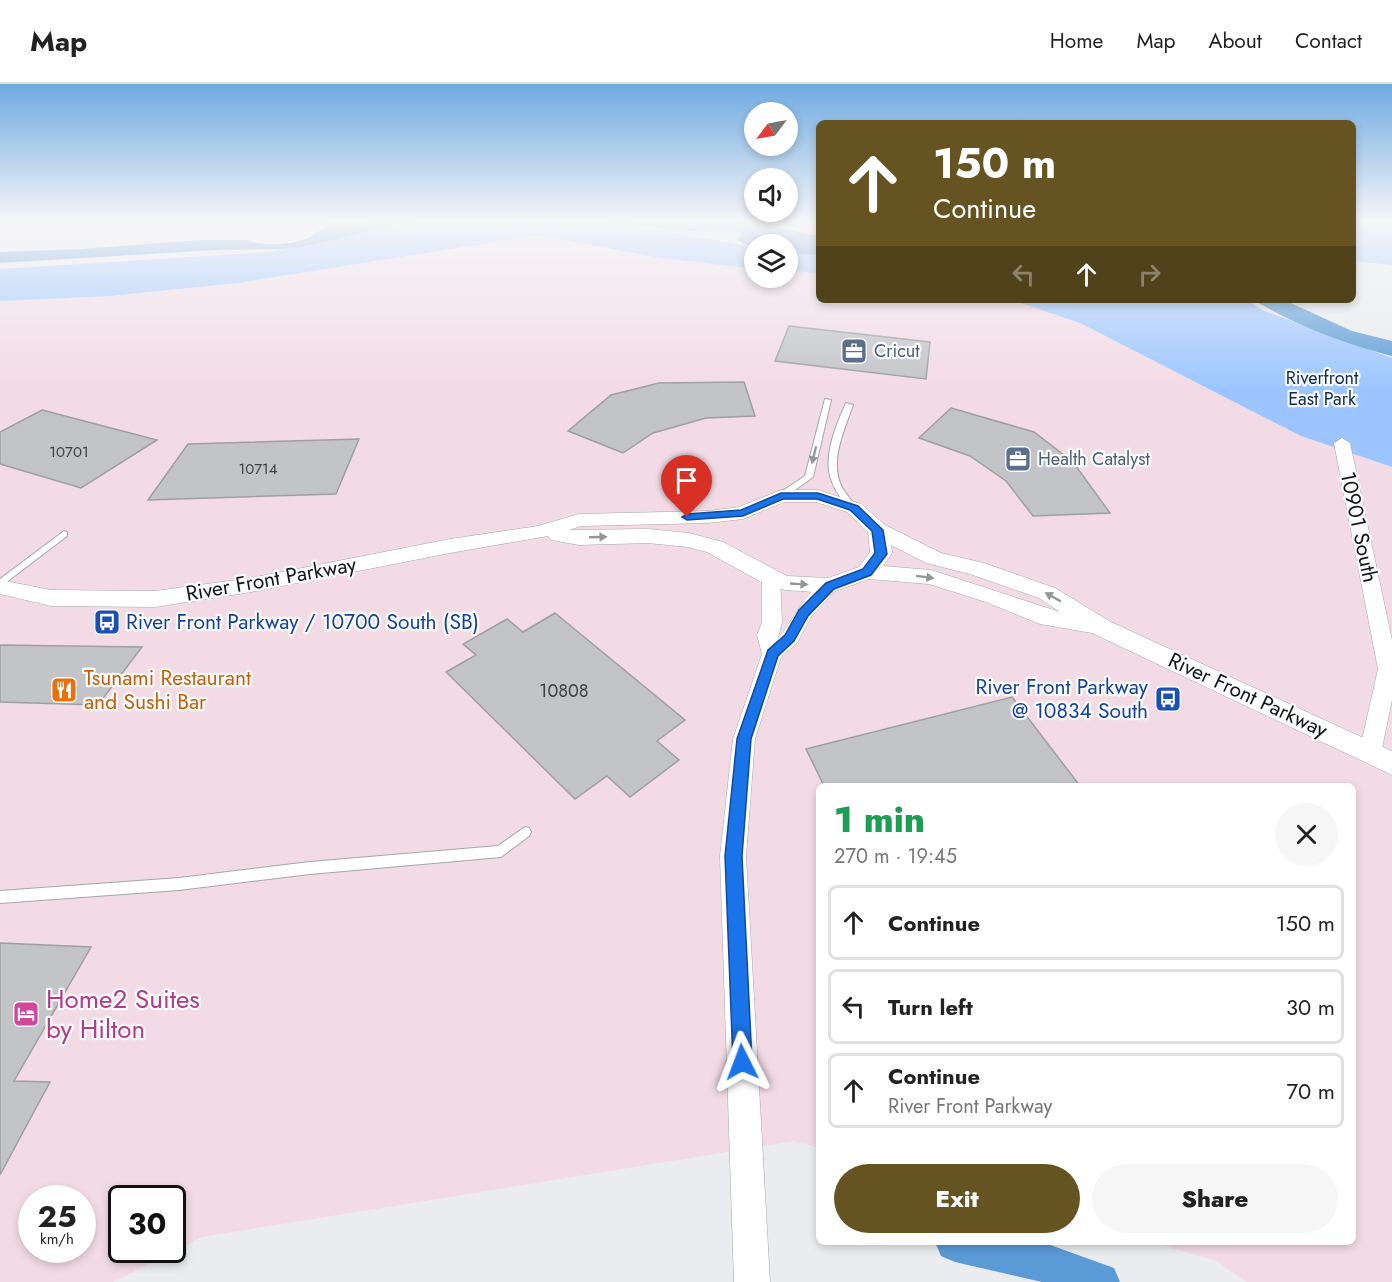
<!DOCTYPE html>
<meta charset="utf-8">
<style>
:root{--surface:#fff;--page:#f6f6f6;--text:#222;--muted:#767676;--line:#e0e0e0;--accent:#655422}
body{margin:0;font-family:Jost,sans-serif;background:var(--page);color:var(--text);height:100vh;display:flex;flex-direction:column;font-size:22px;white-space:nowrap}
*{box-sizing:border-box;margin:0}
p{font-size:20px;color:var(--muted)}
.icon{flex:none;width:33px;height:33px;fill:none;stroke:currentColor;stroke-width:2;stroke-linecap:round;stroke-linejoin:round}
.map{position:relative;flex:1;overflow:hidden}
.side{position:absolute;left:816px;top:699px;width:540px;height:462px;display:flex;flex-direction:column;background:var(--surface);border-radius:9px;box-shadow:0 3px 9px #0003}
.side>*{flex:none}
.guide{position:absolute;left:816px;top:36px;width:540px;height:183px;border-radius:9px;box-shadow:0 3px 9px #0003;background:#655422;color:#fff;overflow:hidden}
.needle{width:39px;rotate:238deg}
.buttons{position:absolute;left:744px;top:18px;display:grid;gap:12px}
.buttons a{display:grid;place-items:center;width:54px;height:54px;border-radius:50%;background:var(--surface);box-shadow:0 3px 9px #0003;font-size:30px}
.speed{position:absolute;left:18px;top:1101px;display:flex;gap:12px;font-size:30px;font-weight:700;text-align:center}
.speed>*{display:grid;place-content:center;width:78px;height:78px;border-radius:50%;background:var(--surface);box-shadow:0 3px 9px #0003;line-height:1}
.speed small{font-size:15px;font-weight:400}
.speed .limit{border:3px solid #111;border-radius:9px;background:#fff;color:#111}
.pin{position:absolute;display:grid;place-items:center;width:51px;height:51px;color:#fff;margin:-62px -26px;border-radius:50% 50% 50% 0;rotate:-45deg;box-shadow:0 0 6px #0007}
.pin .icon{rotate:45deg}
.me{position:absolute;width:66px;margin:-33px;rotate:357deg;stroke-linejoin:round;filter:drop-shadow(0 0 4px #0008)}
.turn{display:flex;align-items:center;gap:21px;height:126px;padding:0 18px;font-size:27px}
.turn .icon{width:78px;height:78px;stroke-width:2.5}
.turn b{display:block;font-size:42px;line-height:51px}
.lanes{display:flex;align-items:center;height:57px;padding:0 18px;background:#0003;justify-content:center;gap:30px;direction:ltr}
.lanes .off{opacity:.35}
.round{display:grid;place-items:center;flex:none;width:63px;height:63px;border-radius:32px;background:var(--page)}
.headline{display:flex;align-items:center;justify-content:space-between;height:102px;padding:0 18px}
h1{font-size:36px;font-weight:800;line-height:45px;color:#1e9e55}
.button{display:flex;gap:12px;margin-top:auto;padding:12px 18px}
.button a{flex:1;height:69px;border-radius:36px;background:var(--accent);color:#fff;font-size:24px;font-weight:800;line-height:69px;text-align:center}
.button a+a{background:var(--page);color:var(--text)}
ul{padding:0;list-style:none}
li{display:flex;align-items:center;gap:18px;height:75px;margin:0 12px 9px;padding:0 6px;border:3px solid var(--line);border-radius:9px}
li div{flex:1}
li b{display:block;font-size:22px}
li em{font-style:normal}
header{display:flex;align-items:center;gap:36px;box-sizing:border-box;height:84px;padding:0 30px;background:var(--surface);border-bottom:2px solid var(--line)}
header strong{font-size:28px}
nav{display:flex;gap:33px;margin-inline-start:auto;font-size:21px}
.map>svg:first-child{display:block}
</style>
<header>
<strong>Map</strong>
<nav><a>Home</a><a>Map</a><a>About</a><a>Contact</a></nav>
</header>
<div class="map">
<svg width="1392" height="1198" viewBox="0 0 1392 1198">
<rect width="100%" height="100%" fill="#eaecef"/>
<path fill="#f3dbe5" fill-rule="evenodd" d="M538 151 655 173 754 184V194H788V187L819 189V216H1012L1080 239 1301 352 1392 383V1198H1246L1217 1177 1151 1158H1353V702H819V1064L795 1057 202 1153 113 1198H0V217L109 212 238 199ZM32 1114H82V1166H32ZM122 1114H172V1166H122Z"/>
<g fill="#9cc5ff">
<polygon points="420,138 608,138 754,163 754,185 655,173 538,151 238,199 109,212 0,217 0,185 269,168"/>
<polygon points="1353,138 1392,138 1392,181 1353,177"/>
<polygon points="788,167 819,170 819,189 788,187"/>
<polygon points="1012,216 1247,216 1262,226 1392,274 1392,383 1301,352 1080,239"/>
</g>
<g fill="#5a9ad6">
<path d="M332 138H366L367 141 385 139 394 142 305 162 281 165 215 166 0 179V168L81 165 200 156H248C262 163 295 161 310 153 317 149 318 146 325 144L323 142Z"/>
<path d="M621 138H749L819 152V171L788 169V160H754V164L737 156 742 149C725 142 709 147 691 147 667 146 644 143 621 138Z"/>
<path d="M1253 216H1284L1352 247 1392 257V272C1339 258 1301 243 1253 216Z"/>
</g>
<g fill="none" stroke-linecap="round" stroke-linejoin="round">
<polygon fill="#5a9ad6" fill-rule="evenodd" points="935,1158 1042,1158 1114,1184 1120,1198 1042,1198 955,1178 941,1172"/>
</g>
<g fill="#c2c4c7" stroke="#9d9fa1" stroke-width="1.5">
<polygon points="789,242 930,258 926,295 775,277"/>
<polygon points="744,298 755,332 706,334 653,349 623,369 568,347 611,311 659,299"/>
<polygon points="951,324 1034,348 1073,378 1110,429 1033,432 1006,397 970,372 919,354"/>
<polygon points="42,326 157,356 81,404 0,380 0,348"/>
<polygon points="359,355 336,410 148,416 188,360"/>
<polygon points="555,529 685,636 657,657 679,676 630,713 607,692 575,715 446,588 476,571 463,560 507,535 523,548"/>
<polygon points="0,561 142,563 98,621 0,618"/>
<polygon points="1012,613 1080,702 824,702 806,665"/>
<polygon points="0,859 91,863 14,997 50,998 0,1091"/>
</g>
<g fill="none" stroke-linecap="round" stroke-linejoin="round">
<defs>
<g id="service">
<polygon points="825,315 831,316 813,393 784,414 778,414 778,410 805,392"/>
<path d="M846 319 853 321C844 347 828 379 843 405 847 412 853 418 858 424L854 427 851 426C843 417 836 409 832 398 822 374 836 341 846 319Z"/>
<polygon points="64,447 67,448 67,452 0,503 0,495"/>
<polygon points="525,743 529,744 531,748 529,752 501,773 310,790 179,806 0,819 0,807 179,794 310,778 498,762"/>
</g>
<g id="minor">
<polygon points="1342,354 1350,359 1392,556 1392,616 1381,669 1378,675 1370,678 1362,675 1359,669 1378,585 1334,359"/>
<path d="M771 488 778 490 780 494 782 538 778 554C793 540 811 491 837 498L839 502 811 533 797 559 781 573 755 655 746 772 770 1198H734L720 772 733 655 762 570 757 551 762 538V494L764 490Z"/>
</g>
<path id="tertiary" d="M781 406H818L861 420 885 441 941 469 984 479 1055 504 1111 538 1392 667V691L1092 549 1040 540 986 518 929 500 869 495 830 509 785 506 763 499 707 468 688 463 648 459 579 461 551 456 548 452 450 469 251 508 155 523 51 522 0 510V496L51 506 155 507 251 494 450 455 538 442 579 430 708 427 739 423ZM784 418H816L847 428 868 448 870 468 859 483 828 494 787 492 723 458 689 449 648 445 569 446 581 442 708 439 743 435ZM891 461 926 479 970 490 1039 514 1060 528 931 486 883 482 892 469Z"/>
</defs>
<use href="#service" stroke="#a4a6a9" stroke-width="2"/>
<use href="#minor" stroke="#a4a6a9" stroke-width="1"/>
<use href="#tertiary" stroke="#a4a6a9" stroke-width="1"/>
<use href="#service" fill="#fff" fill-rule="evenodd"/>
<use href="#minor" fill="#fff" fill-rule="evenodd"/>
<use href="#tertiary" fill="#fff" fill-rule="evenodd"/>
</g>
<defs><path id="oneway-solid" d="M-6-.8H1V-3.2L6.5 0L1 3.2V.8H-6Z" transform="scale(1.5)"/></defs>
<g fill="#949595">
<use href="#oneway-solid" transform="translate(814 371) rotate(104)"/>
<use href="#oneway-solid" transform="translate(598 453) rotate(-2)"/>
<use href="#oneway-solid" transform="translate(925 493) rotate(7)"/>
<use href="#oneway-solid" transform="translate(799 500) rotate(3)"/>
<use href="#oneway-solid" transform="translate(1053 513) rotate(-151)"/>
</g>
<linearGradient id="sky" x2="0" y2="1"><stop stop-color="#6faae1"/><stop offset="0.45" stop-color="#f6f6f8"/><stop offset="1" stop-color="#f6f6f8" stop-opacity="0"/></linearGradient>
<rect width="1392" height="305" fill="url(#sky)"/>
<polygon fill="#1a73e8" stroke="#114b97" stroke-width="1.5" points="781,409 818,409 858,422 883,446 887,470 871,491 834,505 808,532 794,557 778,572 751,655 742,772 752,978 749,985 742,988 736,985 733,978 725,772 737,655 768,566 785,551 799,526 826,499 863,485 875,469 872,447 850,426 817,415 783,415 743,432 687,436 682,433 687,430 741,426"/>
<defs>
<symbol id="office-square" viewBox="-11 -11 22 22"><rect x="-9" y="-9" width="18" height="18" rx="4" fill="#5c6f8a" stroke="#f8fafc"/><path d="M-6-3h4V-5.5h4V-3h4V5H-6ZM-1-4.5V-3h2v-1.5ZM-6 0V1H6V0Z" fill="#fff"/></symbol>
<symbol id="bus-square" viewBox="-11 -11 22 22"><rect x="-9" y="-9" width="18" height="18" rx="4" fill="#1a4fb4" stroke="#f8fafc"/><path d="M-5-6H5V4H4V6H2V4H-2V6H-4V4H-5ZM-3.5-4V0h7V-4ZM-3.5 1.2v1.5H-2V1.2ZM2 1.2v1.5H3.5V1.2Z" fill="#fff"/></symbol>
<symbol id="restaurant-square" viewBox="-11 -11 22 22"><rect x="-9" y="-9" width="18" height="18" rx="4" fill="#e8710a" stroke="#f8fafc"/><path d="M-5-6h1v4h1v-4h1v4h1v-4h1v5L-1.5 .5V6h-2V.5L-5-1ZM5-6V6H3V1.5H1.5Q1.5-4 5-6Z" fill="#fff"/></symbol>
<symbol id="hotel-square" viewBox="-11 -11 22 22"><rect x="-9" y="-9" width="18" height="18" rx="4" fill="#d1479c" stroke="#f8fafc"/><path d="M-6-4.5h1.5V1H6V5H4.5V3h-9V5H-6ZM-4 0a1.8 1.8 0 1 1 3.6 0ZM.5 0V-2.5h3Q6-2.5 6 0Z" fill="#fff"/></symbol>
</defs>
<g fill-rule="evenodd">
<use href="#office-square" x="839" y="252" width="30" height="30"/>
<use href="#office-square" x="1003" y="360" width="30" height="30"/>
<use href="#bus-square" x="92" y="523" width="30" height="30"/>
<use href="#restaurant-square" x="49" y="591" width="30" height="30"/>
<use href="#bus-square" x="1153" y="600" width="30" height="30"/>
<use href="#hotel-square" x="11" y="915" width="30" height="30"/>
</g>
<g text-anchor="middle" stroke-width="4.5" stroke-linejoin="round" paint-order="stroke">
<g font-size="15" fill="#3e3f41">
<text x="69" y="373">10701</text>
<text x="258" y="390">10714</text>
</g>
<g font-size="18" fill="#4e5e75" stroke="#f8fafc" text-anchor="start">
<text x="874" y="273">Cricut</text>
<text x="1038" y="381">Health Catalyst</text>
</g>
<g font-size="18" fill="#0a2953" stroke="#f8fafc">
<text x="1322" y="300">Riverfront<tspan x="1322" dy="21">East Park</tspan></text>
</g>
<g font-size="18" fill="#3e3f41">
<text x="564" y="613">10808</text>
</g>
<g font-size="21" fill="#121314" stroke="#f8fafc">
<text transform="translate(1359 443) rotate(78)" y="7">10901 South</text>
<text transform="translate(271 495) rotate(-10)" y="7">River Front Parkway</text>
<text transform="translate(1248 611) rotate(25)" y="7">River Front Parkway</text>
</g>
<g font-size="21" fill="#164399" stroke="#f8fafc" text-anchor="start">
<text x="126" y="545">River Front Parkway / 10700 South (SB)</text>
<text x="1148" y="610" text-anchor="end">River Front Parkway<tspan x="1148" dy="24">@ 10834 South</tspan></text>
</g>
<g font-size="21" fill="#c56008" stroke="#f8fafc" text-anchor="start">
<text x="84" y="601">Tsunami Restaurant<tspan x="84" dy="24">and Sushi Bar</tspan></text>
</g>
<g font-size="26" fill="#b23c85" stroke="#f8fafc" text-anchor="start">
<text x="46" y="924">Home2 Suites<tspan x="46" dy="30">by Hilton</tspan></text>
</g>
</g>
</svg>
<div class="buttons">
<a><svg class="needle" viewBox="-14 -14 28 28"><path d="M0-13l5 13h-10z" fill="#e53935"/><path d="M0 13l5-13h-10z" fill="#767676"/></svg></a>
<a><svg class="icon" aria-label="sound" viewBox="0 0 24 24"><path d="M4 9h4l5-4v14l-5-4H4zM17 9q2 3 0 6"/></svg></a>
<a><svg class="icon" aria-label="layers" viewBox="0 0 24 24"><path d="M12 4l9 5-9 5-9-5zM3 14l9 5 9-5"/></svg></a>
</div>
<div class="speed"><div>25<small>km/h</small></div><div class="limit">30</div></div>
<div class="pin" style="left:687px;top:433px;background:#d93025"><svg class="icon" aria-label="arrive" viewBox="0 0 24 24"><path d="M6 21V4h12l-3 4 3 4H6"/></svg></div>
<svg class="me" style="left:742px;top:978px" viewBox="-20 -20 40 40"><path d="M0-17L14 15 0 8-14 15z" fill="#1a73e8" stroke="#fff" stroke-width="4"/></svg>
<div class="guide">
<div class="turn"><svg class="icon" aria-label="ahead" viewBox="0 0 24 24"><path d="M12 20V5M6 11l6-6 6 6"/></svg><div><b>150 m</b>Continue</div></div>
<div class="lanes"><svg class="icon off" aria-label="left" viewBox="0 0 24 24"><path d="M17 20v-9H6M10 6l-5 5 5 5"/></svg><svg class="icon" aria-label="ahead" viewBox="0 0 24 24"><path d="M12 20V5M6 11l6-6 6 6"/></svg><svg class="icon off" aria-label="right" viewBox="0 0 24 24"><path d="M7 20v-9h11M14 6l5 5-5 5"/></svg></div>
</div>
<section class="side">
<div class="headline"><div><h1>1 min</h1><p>270 m · 19:45</p></div><a class="round"><svg class="icon" aria-label="close" viewBox="0 0 24 24"><path d="M6 6l12 12M18 6L6 18"/></svg></a></div>
<ul>
<li><svg class="icon" aria-label="ahead" viewBox="0 0 24 24"><path d="M12 20V5M6 11l6-6 6 6"/></svg><div><b>Continue</b></div><em>150 m</em></li>
<li><svg class="icon" aria-label="left" viewBox="0 0 24 24"><path d="M17 20v-9H6M10 6l-5 5 5 5"/></svg><div><b>Turn left</b></div><em>30 m</em></li>
<li><svg class="icon" aria-label="ahead" viewBox="0 0 24 24"><path d="M12 20V5M6 11l6-6 6 6"/></svg><div><b>Continue</b><p>River Front Parkway</p></div><em>70 m</em></li>
</ul>
<div class="button"><a>Exit</a><a>Share</a></div>
</section>
</div>
